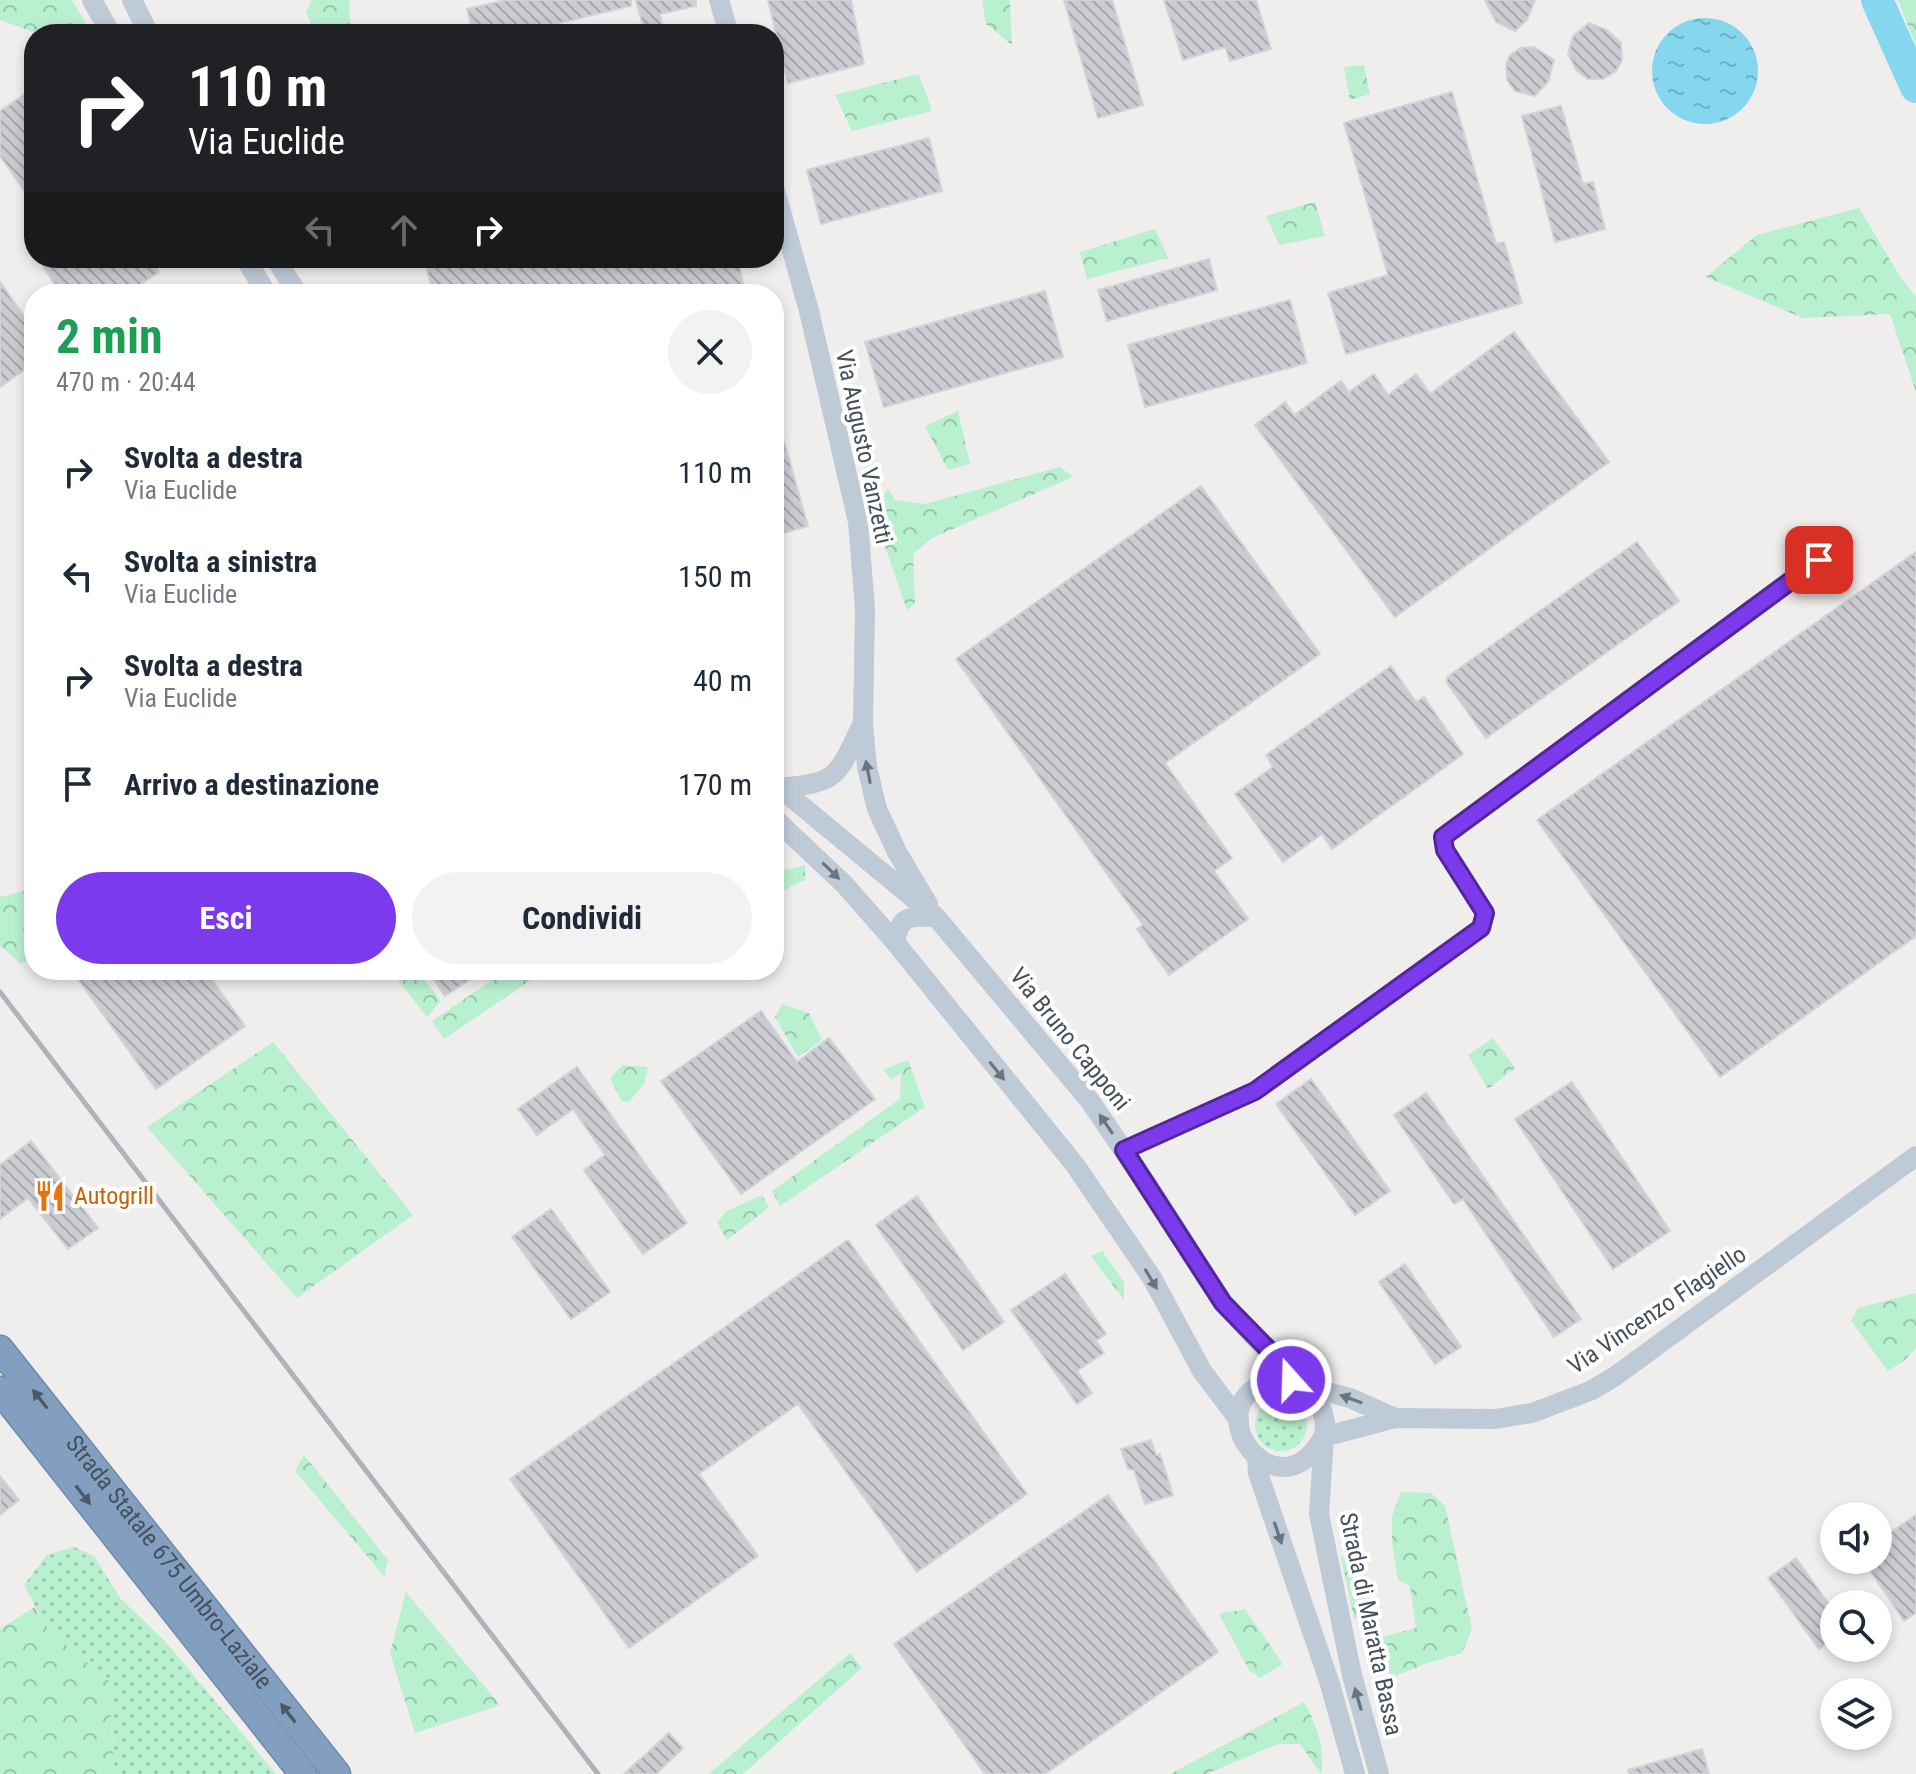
<!DOCTYPE html>
<html lang="it">
<meta charset="utf-8">
<style>
:root{--surface:#fff;--page:#f2f2f3;--text:#1f2937;--muted:#747a83;--accent:#7c3aed}
body{margin:0;font-family:"Roboto Condensed",sans-serif;background:var(--page);color:var(--text);height:100vh;display:flex;flex-direction:column;font-size:30px;white-space:nowrap}
*{box-sizing:border-box;margin:0}
p{font-size:26px;color:var(--muted)}
.icon{flex:none;width:44px;height:44px;fill:none;stroke:currentColor;stroke-width:2;stroke-linecap:round;stroke-linejoin:round}
.map{position:relative;flex:1;overflow:hidden}
.panel{position:absolute;left:24px;top:284px;width:760px;height:696px;display:flex;flex-direction:column;background:var(--surface);border-radius:32px;box-shadow:0 4px 12px #0003}
.panel>*{flex:none}
.hud{position:absolute;left:24px;top:24px;width:760px;height:244px;border-radius:32px;box-shadow:0 4px 12px #0003;background:#202124;color:#fff;overflow:hidden}
.tools{position:absolute;left:1820px;top:1502px;display:grid;gap:16px}
.tools a{display:grid;place-items:center;width:72px;height:72px;border-radius:50%;background:var(--surface);box-shadow:0 4px 12px #0003;font-size:40px}
.pin{position:absolute;display:grid;place-items:center;width:68px;height:68px;color:#fff;margin:-34px;border-radius:16px;box-shadow:0 4px 12px #0006}
.me{position:absolute;width:88px;margin:-44px;rotate:340deg;stroke-linejoin:round;filter:drop-shadow(0 0 6px #0008)}
.turn{display:flex;align-items:center;gap:28px;height:168px;padding:0 32px;font-size:36px}
.turn .icon{width:104px;height:104px;stroke-width:2.5}
.turn b{display:block;font-size:56px;line-height:68px}
.lanes{display:flex;align-items:center;height:76px;padding:0 32px;background:#0003;justify-content:center;gap:40px;direction:ltr}
.lanes .off{opacity:.35}
.round{display:grid;place-items:center;flex:none;width:84px;height:84px;border-radius:42px;background:var(--page)}
.head{display:flex;align-items:center;justify-content:space-between;height:136px;padding:0 32px}
h1{font-size:48px;font-weight:700;line-height:60px;color:#1e9e55}
.button{display:flex;gap:16px;margin-top:auto;padding:16px 32px}
.button a{flex:1;height:92px;border-radius:48px;background:var(--accent);color:#fff;font-size:32px;font-weight:700;line-height:92px;text-align:center}
.button a+a{background:var(--page);color:var(--text)}
ul{padding:0;list-style:none}
li{display:flex;align-items:center;gap:24px;height:104px;padding:0 32px}
li div{flex:1}
li b{display:block;font-size:30px}
li em{font-style:normal}
.map>svg:first-child{display:block}
</style>
<div class="map">
<svg width="1916" height="1774" viewBox="0 0 1916 1774">
<defs>
<pattern id="grass-dots" width="8" height="8" patternUnits="userSpaceOnUse" patternTransform="scale(2)"><rect width="8" height="8" fill="#b9f0cf"/><path d="M2 2h.1M6 6h.1" fill="none" stroke="#98c5ab" stroke-width="1.8" stroke-linecap="round"/></pattern>
<pattern id="forest-crowns" width="20" height="18" patternUnits="userSpaceOnUse" patternTransform="scale(2)"><rect width="20" height="18" fill="#b9f0cf"/><path d="M2 6a3 3 0 1 1 6 0M12 15a3 3 0 1 1 6 0" fill="none" stroke="#98c5ab"/></pattern>
<pattern id="water-ripples" width="26" height="14" patternUnits="userSpaceOnUse" patternTransform="scale(2)"><rect width="26" height="14" fill="#84d7ef"/><path d="M2 4q2-2 4 0t4 0M15 11q2-2 4 0t4 0" fill="none" stroke="#6eb1c5"/></pattern>
<pattern id="building-back-hatch" width="6" height="6" patternUnits="userSpaceOnUse" patternTransform="scale(2)"><rect width="6" height="6" fill="#caccd2"/><path d="M-1 5l2 2M0 0l6 6M5-1l2 2" fill="none" stroke="#a6a8ad"/></pattern>
</defs>
<rect width="100%" height="100%" fill="#f0eded"/>
<g fill="url(#grass-dots)">
<circle cx="1281" cy="1425" r="26"/>
<polygon points="74,1547 94,1556 120,1598 165,1641 276,1774 114,1774 109,1681 49,1631 24,1585 47,1555"/>
</g>
<g fill="url(#forest-crowns)">
<polygon points="0,0 72,0 92,34 39,34 0,20"/>
<polygon points="312,0 349,0 351,34 316,34 306,12"/>
<polygon points="982,0 1010,0 1012,45 986,24"/>
<polygon points="1898,0 1916,0 1916,47"/>
<polygon points="1364,65 1370,94 1350,100 1344,67"/>
<polygon points="919,74 932,111 852,131 835,95"/>
<polygon points="1315,202 1325,236 1279,245 1266,216"/>
<polygon points="1859,208 1901,278 1916,297 1916,392 1890,314 1803,318 1706,277 1757,235"/>
<polygon points="1155,229 1168,258 1087,279 1080,252"/>
<polygon points="958,411 970,464 948,470 925,426"/>
<polygon points="1060,467 1073,477 932,538 913,554 915,603 907,610 874,515 888,488 895,500 925,504"/>
<polygon points="805,865 805,880 774,894 774,873"/>
<polygon points="34,888 34,955 21,964 0,946 0,897"/>
<polygon points="390,970 417,970 441,1001 427,1017"/>
<polygon points="507,970 546,970 444,1039 432,1021"/>
<polygon points="782,1004 809,1013 822,1040 798,1057 775,1017"/>
<polygon points="1493,1038 1515,1068 1488,1089 1468,1055"/>
<polygon points="273,1042 413,1215 297,1298 147,1127"/>
<polygon points="908,1060 925,1107 780,1206 772,1191 900,1099 901,1073 892,1079 883,1070"/>
<polygon points="623,1065 648,1067 644,1084 629,1102 622,1102 610,1078"/>
<polygon points="762,1195 769,1207 727,1240 717,1222 727,1211"/>
<polygon points="1102,1251 1124,1282 1124,1300 1091,1256"/>
<polygon points="1916,1293 1916,1348 1904,1361 1888,1371 1851,1321 1858,1308"/>
<polygon points="304,1455 388,1560 384,1576 295,1471"/>
<polygon points="1401,1492 1431,1493 1445,1506 1472,1629 1462,1653 1425,1664 1391,1678 1381,1637 1416,1628 1410,1586 1398,1580 1392,1543 1392,1516"/>
<polygon points="1357,1553 1367,1580 1370,1615 1354,1619 1341,1557"/>
<polygon points="406,1592 500,1705 415,1733 390,1653"/>
<polygon points="35,1607 49,1631 109,1681 114,1774 0,1774 0,1629"/>
<polygon points="1245,1609 1283,1664 1260,1678 1249,1670 1219,1614"/>
<polygon points="850,1653 862,1668 743,1774 709,1774"/>
<path d="M1304 1702C1316 1723 1326 1750 1321 1774L1300 1744H1278L1206 1774H1170Z"/>
</g>
<circle fill="url(#water-ripples)" cx="1705" cy="71" r="53"/>
<g fill="none" stroke-linecap="round" stroke-linejoin="round">
<polyline stroke="#84d7ef" stroke-width="32" points="1877,0 1916,87"/>
</g>
<g fill="url(#building-back-hatch)" stroke="#d1d3d9" stroke-width="2">
<polygon points="506,0 631,0 631,6 514,34 473,34 467,9"/>
<polygon points="636,0 696,0 696,6 660,14 664,34 645,34"/>
<polygon points="768,0 851,0 864,64 788,83"/>
<polygon points="1064,0 1112,0 1143,105 1098,118"/>
<polygon points="1164,0 1256,0 1271,49 1230,61 1225,47 1183,60"/>
<polygon points="1485,0 1535,0 1527,20 1515,31 1496,22"/>
<polygon points="1589,23 1607,30 1621,43 1622,60 1616,71 1603,79 1588,79 1576,70 1568,54 1573,36"/>
<polygon points="1534,47 1554,60 1548,82 1535,96 1515,91 1507,80 1506,64 1510,55 1521,48"/>
<polygon points="34,88 34,205 0,156 0,111"/>
<polygon points="1452,92 1496,244 1504,242 1522,303 1346,354 1328,293 1388,275 1344,123"/>
<polygon points="1561,106 1583,184 1593,182 1605,229 1555,242 1522,116"/>
<polygon points="929,138 942,191 821,224 807,170"/>
<polygon points="38,258 150,258 159,272 126,294 61,294"/>
<polygon points="424,258 738,258 744,288 720,294 433,294"/>
<polygon points="1209,259 1217,290 1107,321 1098,290"/>
<polygon points="0,282 34,330 34,363 0,387"/>
<polygon points="1045,291 1063,357 884,407 865,342"/>
<polygon points="1290,300 1307,363 1145,407 1128,345"/>
<polygon points="1514,332 1609,462 1395,617 1255,425 1285,402 1294,415 1341,381 1349,392 1374,374 1388,395 1416,374 1430,394"/>
<polygon points="778,420 808,526 774,536 774,421"/>
<polygon points="1201,486 1320,654 1165,763 1232,858 1214,871 1248,919 1169,975 1137,929 1143,925 956,659"/>
<polygon points="1637,542 1679,601 1486,738 1447,683 1447,677"/>
<polygon points="1916,552 1916,936 1720,1077 1537,820"/>
<polygon points="1391,666 1416,702 1424,697 1463,754 1332,849 1322,834 1283,862 1235,794 1273,767 1266,755"/>
<polygon points="90,970 205,970 245,1026 156,1089 78,979"/>
<polygon points="427,970 484,970 445,996"/>
<polygon points="761,1011 797,1062 829,1038 875,1099 741,1194 661,1081"/>
<polygon points="577,1067 687,1223 643,1254 584,1170 605,1155 573,1109 537,1135 518,1109"/>
<polygon points="1311,1079 1390,1191 1355,1215 1276,1104"/>
<polygon points="1572,1082 1670,1231 1613,1269 1515,1119"/>
<polygon points="1426,1093 1581,1319 1554,1337 1463,1199 1454,1204 1394,1115"/>
<polygon points="31,1141 98,1228 68,1249 28,1198 0,1219 0,1165"/>
<polygon points="917,1196 1004,1322 963,1350 876,1225"/>
<polygon points="551,1209 610,1292 571,1319 512,1237"/>
<polygon points="848,1240 1027,1494 917,1572 798,1404 699,1474 758,1556 629,1648 510,1479"/>
<polygon points="1405,1264 1461,1347 1435,1364 1379,1282"/>
<polygon points="1065,1274 1106,1334 1096,1341 1104,1353 1077,1371 1092,1393 1077,1404 1011,1310"/>
<polygon points="1151,1440 1156,1455 1160,1454 1173,1495 1145,1504 1134,1470 1128,1469 1121,1449"/>
<polygon points="0,1476 19,1500 0,1515"/>
<polygon points="1108,1495 1218,1652 1045,1774 985,1774 894,1644"/>
<polygon points="1916,1515 1916,1613 1904,1621 1863,1560 1878,1560 1878,1541"/>
<polygon points="1796,1558 1834,1611 1834,1638 1819,1649 1768,1578"/>
<polygon points="669,1733 683,1748 656,1774 624,1774"/>
<polygon points="1702,1749 1709,1774 1629,1774 1628,1770"/>
</g>
<g fill="none" stroke-linecap="round" stroke-linejoin="round">
<defs>
<g id="highway">
<path id="s1" d="M0 1349 337 1774"/>
<polyline points="0,1390 303,1774"/>
</g>
</defs>
<use href="#highway" stroke="#6e89ab" stroke-width="29"/>
<polyline stroke="#bdc7d0" stroke-width="14" points="1124,1150 1255,1091 1481,928 1485,913 1445,850 1443,837 1844,542"/>
<g stroke="#bfcad7" stroke-width="20">
<polyline points="92,0 111,34"/>
<polyline points="132,0 149,34"/>
<polyline points="719,0 729,34"/>
<polyline points="774,187 809,311 858,522 865,609 863,723 867,767 877,809 897,852 928,904"/>
<polyline points="245,258 267,294"/>
<polyline points="275,258 298,294"/>
<polyline points="774,783 936,917 1090,1101 1156,1198 1223,1303 1259,1342 1304,1386 1350,1398 1395,1418"/>
<path d="M779 788C841 782 836 777 863 723"/>
<polyline points="774,818 844,884 895,942 1075,1165 1152,1278 1202,1371 1239,1420"/>
<path d="M895 942C900 914 911 916 936 917"/>
<polyline points="1323,1437 1395,1418 1495,1419 1532,1413 1590,1391 1614,1377 1916,1156"/>
<path d="M1323 1437C1278 1520 1193 1407 1268 1382 1299 1372 1320 1394 1325 1422L1319 1514 1352 1675 1379 1774"/>
<polyline points="1257,1458 1258,1473 1330,1684 1355,1774"/>
</g>
<use href="#highway" stroke="#829fbf" stroke-width="26"/>
<polyline stroke="#afb2b8" stroke-width="5" points="0,992 598,1774"/>
</g>
<defs><path id="oneway-solid" d="M-6-.8H1V-3.2L6.5 0L1 3.2V.8H-6Z" transform="scale(2)"/></defs>
<g fill="#6a7580">
<use href="#oneway-solid" transform="translate(868 772) rotate(-101)"/>
<use href="#oneway-solid" transform="translate(831 871) rotate(44)"/>
<use href="#oneway-solid" transform="translate(997 1071) rotate(51)"/>
<use href="#oneway-solid" transform="translate(1106 1124) rotate(-124)"/>
<use href="#oneway-solid" transform="translate(1151 1279) rotate(59)"/>
<use href="#oneway-solid" transform="translate(1351 1399) rotate(-160)"/>
<use href="#oneway-solid" transform="translate(1278 1533) rotate(71)"/>
<use href="#oneway-solid" transform="translate(1358 1699) rotate(-106)"/>
</g>
<g fill="#4b5865">
<use href="#oneway-solid" transform="translate(40 1399) rotate(-128)"/>
<use href="#oneway-solid" transform="translate(83 1495) rotate(52)"/>
<use href="#oneway-solid" transform="translate(288 1713) rotate(-128)"/>
</g>
<g fill="none" stroke-linecap="round" stroke-linejoin="round">
<defs>
<polyline id="route" points="1291,1380 1304,1386 1223,1303 1124,1150 1255,1091 1481,928 1485,913 1445,850 1443,837 1819,560"/>
</defs>
<use href="#route" stroke="#51269a" stroke-width="20"/>
<use href="#route" stroke="#7c3aed" stroke-width="14"/>
</g>
<defs>
<symbol id="restaurant-bare" viewBox="-9 -9 18 18"><path d="M-5-6h1v4h1v-4h1v4h1v-4h1v5L-1.5 .5V6h-2V.5L-5-1ZM5-6V6H3V1.5H1.5Q1.5-4 5-6Z" fill="#e8710a" stroke="#fff" stroke-width="2.5" paint-order="stroke"/></symbol>
</defs>
<g fill-rule="evenodd">
<use href="#restaurant-bare" x="28" y="1174" width="44" height="44"/>
</g>
<g text-anchor="middle" stroke-width="8" stroke-linejoin="round" paint-order="stroke">
<g font-size="24" fill="#45505b" stroke="#fff">
<text transform="translate(864 447) rotate(78)" y="8">Via Augusto Vanzetti</text>
<text transform="translate(1070 1039) rotate(51)" y="8">Via Bruno Capponi</text>
<text transform="translate(1657 1310) rotate(-34)" y="8">Via Vincenzo Flagiello</text>
<text dy="8" stroke="none"><textPath href="#s1" startOffset="272">Strada Statale 675 Umbro-Laziale</textPath></text>
<text transform="translate(1371 1624) rotate(78)" y="8">Strada di Maratta Bassa</text>
</g>
<g font-size="24" fill="#c56008" stroke="#fff" text-anchor="start">
<text x="74" y="1204">Autogrill</text>
</g>
</g>
</svg>
<div class="tools">
<a><svg class="icon" aria-label="sound" viewBox="0 0 24 24"><path d="M4 9h4l5-4v14l-5-4H4zM17 9q2 3 0 6"/></svg></a>
<a><svg class="icon" aria-label="search" viewBox="0 0 24 24"><circle cx="10" cy="10" r="6"/><path d="M15 15l6 6"/></svg></a>
<a><svg class="icon" aria-label="layers" viewBox="0 0 24 24"><path d="M12 4l9 5-9 5-9-5zM3 14l9 5 9-5"/></svg></a>
</div>
<div class="pin" style="left:1819px;top:560px;background:#d93025"><svg class="icon" aria-label="arrive" viewBox="0 0 24 24"><path d="M6 21V4h12l-3 4 3 4H6"/></svg></div>
<svg class="me" style="left:1291px;top:1380px" viewBox="-20 -20 40 40"><circle r="17" fill="#7c3aed" stroke="#fff" stroke-width="3"/><path d="M0-11L8 9 0 5-8 9z" fill="#fff"/></svg>
<div class="hud">
<div class="turn"><svg class="icon" aria-label="right" viewBox="0 0 24 24"><path d="M7 20v-9h11M14 6l5 5-5 5"/></svg><div><b>110 m</b>Via Euclide</div></div>
<div class="lanes"><svg class="icon off" aria-label="left" viewBox="0 0 24 24"><path d="M17 20v-9H6M10 6l-5 5 5 5"/></svg><svg class="icon off" aria-label="ahead" viewBox="0 0 24 24"><path d="M12 20V5M6 11l6-6 6 6"/></svg><svg class="icon" aria-label="right" viewBox="0 0 24 24"><path d="M7 20v-9h11M14 6l5 5-5 5"/></svg></div>
</div>
<section class="panel">
<div class="head"><div><h1>2 min</h1><p>470 m · 20:44</p></div><a class="round"><svg class="icon" aria-label="close" viewBox="0 0 24 24"><path d="M6 6l12 12M18 6L6 18"/></svg></a></div>
<ul>
<li><svg class="icon" aria-label="right" viewBox="0 0 24 24"><path d="M7 20v-9h11M14 6l5 5-5 5"/></svg><div><b>Svolta a destra</b><p>Via Euclide</p></div><em>110 m</em></li>
<li><svg class="icon" aria-label="left" viewBox="0 0 24 24"><path d="M17 20v-9H6M10 6l-5 5 5 5"/></svg><div><b>Svolta a sinistra</b><p>Via Euclide</p></div><em>150 m</em></li>
<li><svg class="icon" aria-label="right" viewBox="0 0 24 24"><path d="M7 20v-9h11M14 6l5 5-5 5"/></svg><div><b>Svolta a destra</b><p>Via Euclide</p></div><em>40 m</em></li>
<li><svg class="icon" aria-label="arrive" viewBox="0 0 24 24"><path d="M6 21V4h12l-3 4 3 4H6"/></svg><div><b>Arrivo a destinazione</b></div><em>170 m</em></li>
</ul>
<div class="button"><a>Esci</a><a>Condividi</a></div>
</section>
</div>
